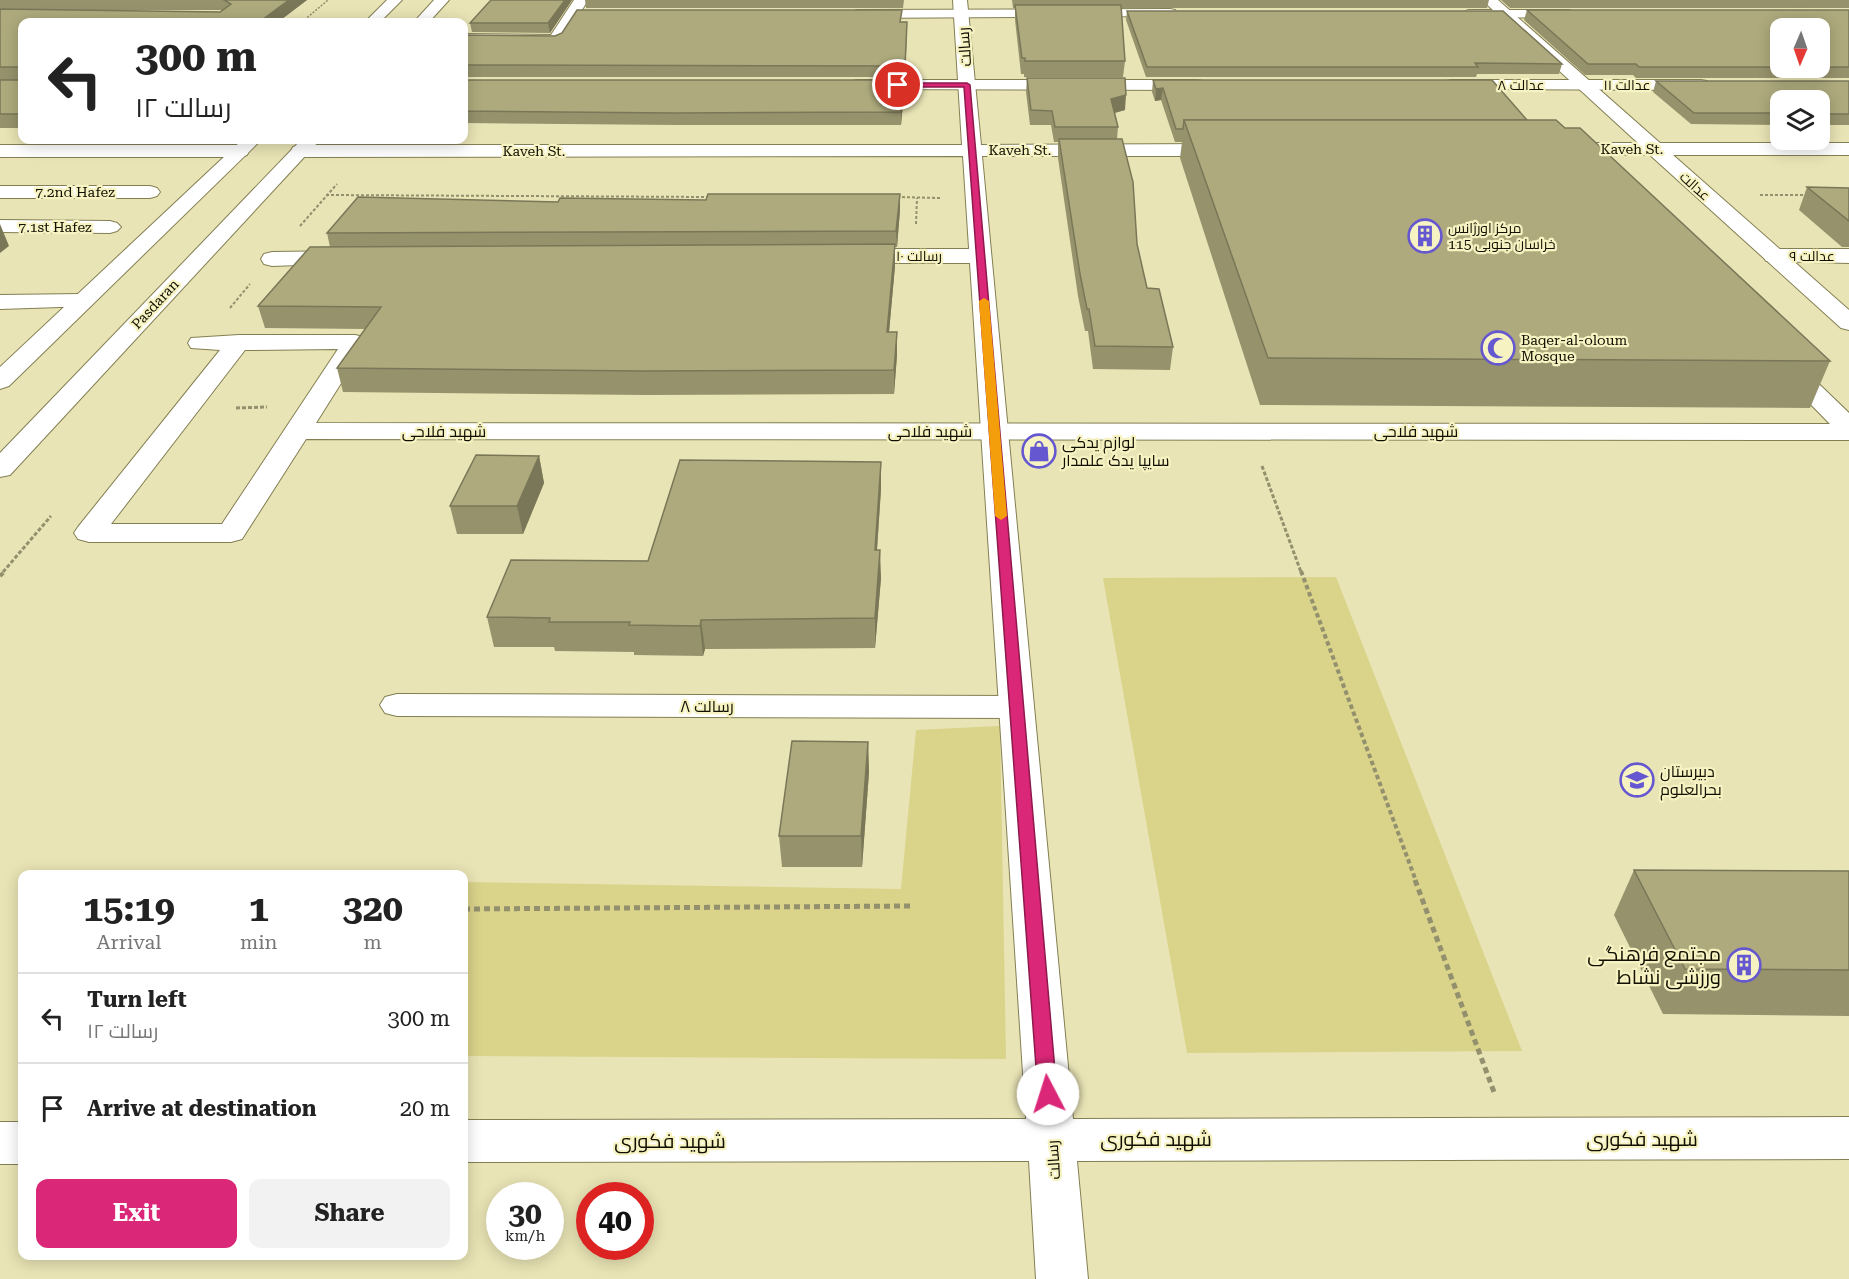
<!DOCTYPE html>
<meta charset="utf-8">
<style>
:root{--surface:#fff;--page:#f2f2f2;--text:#222;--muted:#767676;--line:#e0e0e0;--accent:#db2777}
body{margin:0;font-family:"Roboto Serif",Cairo,serif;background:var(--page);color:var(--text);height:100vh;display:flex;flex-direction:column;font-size:22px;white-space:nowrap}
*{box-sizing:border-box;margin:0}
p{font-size:20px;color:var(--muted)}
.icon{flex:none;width:33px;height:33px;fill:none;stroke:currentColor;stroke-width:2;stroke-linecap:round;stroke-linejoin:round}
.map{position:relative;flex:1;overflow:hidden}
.panel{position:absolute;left:18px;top:870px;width:450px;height:390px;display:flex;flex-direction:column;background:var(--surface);border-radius:12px;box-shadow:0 3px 15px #0003}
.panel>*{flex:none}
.banner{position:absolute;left:18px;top:18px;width:450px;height:126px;border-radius:12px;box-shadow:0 3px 15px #0003;background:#fff;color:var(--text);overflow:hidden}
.needle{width:39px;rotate:182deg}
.fabs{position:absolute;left:1770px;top:18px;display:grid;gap:12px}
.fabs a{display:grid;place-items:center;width:60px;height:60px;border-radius:12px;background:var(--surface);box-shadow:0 3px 15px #0003;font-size:30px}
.speed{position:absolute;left:486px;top:1182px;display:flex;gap:12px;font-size:30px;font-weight:700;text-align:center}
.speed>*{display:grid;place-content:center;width:78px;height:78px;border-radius:50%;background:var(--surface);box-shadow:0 3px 15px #0003;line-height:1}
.speed small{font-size:15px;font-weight:400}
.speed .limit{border:9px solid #d22;background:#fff;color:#111}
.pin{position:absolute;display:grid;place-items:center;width:51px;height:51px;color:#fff;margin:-26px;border:3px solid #fff;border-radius:50%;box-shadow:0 2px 6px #0007}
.me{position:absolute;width:66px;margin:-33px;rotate:355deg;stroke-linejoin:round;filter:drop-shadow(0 0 4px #0008)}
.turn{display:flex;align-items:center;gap:21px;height:126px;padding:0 18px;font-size:27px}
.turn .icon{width:78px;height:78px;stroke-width:2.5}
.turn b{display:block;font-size:42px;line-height:51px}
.eta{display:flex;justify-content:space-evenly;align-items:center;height:102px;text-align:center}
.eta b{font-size:36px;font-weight:700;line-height:42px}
.action{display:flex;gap:12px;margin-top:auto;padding:12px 18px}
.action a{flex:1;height:69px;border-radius:12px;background:var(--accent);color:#fff;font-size:24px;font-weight:700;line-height:69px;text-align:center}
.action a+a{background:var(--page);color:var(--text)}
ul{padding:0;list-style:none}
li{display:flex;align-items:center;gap:18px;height:90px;padding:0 18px;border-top:2px solid var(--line)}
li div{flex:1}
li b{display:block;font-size:22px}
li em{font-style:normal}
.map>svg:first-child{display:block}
</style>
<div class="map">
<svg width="1849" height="1279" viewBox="0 0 1849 1279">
<rect width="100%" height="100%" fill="#e9e4b5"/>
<g fill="#dad38a">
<polygon points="1336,577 1522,1051 1187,1053 1103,578"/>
<polygon points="1000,726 1006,1059 464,1056 464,882 901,889 916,730"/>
</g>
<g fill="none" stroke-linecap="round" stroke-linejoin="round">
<defs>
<g id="minor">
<polygon points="574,0 588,0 562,43 464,44 464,34 551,35"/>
<polygon points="1170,9 1175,10 1177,13 1175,16 856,18 849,14 856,10"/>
<polygon points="1468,10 1569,10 1576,14 1569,18 1463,17 1461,14"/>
<polygon points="858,80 1197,80 1203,81 1205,85 1203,89 1197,90 852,89 850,85 852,81"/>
<polygon points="1452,80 1701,80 1707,81 1709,85 1707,89 1701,90 1446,89 1444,85 1446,81"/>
<polygon points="0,186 150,186 157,188 160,192 157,196 150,198 0,198"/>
<polygon points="0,220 110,221 117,223 121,227 117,231 110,233 0,232"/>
<polygon points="850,249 980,249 988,251 991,256 988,261 980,263 850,263 842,261 839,256 842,251"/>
<polygon points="1774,249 1849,249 1849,263 1766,261 1763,256 1766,251"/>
<polygon points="346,251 354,253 357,258 354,263 272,266 264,264 261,259 264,254 272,252"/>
<polygon points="83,294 91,296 95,301 91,306 0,309 0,295"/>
<path d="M239 335H355L364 337 367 342 316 423 1830 424 1771 364 1775 359 1784 356 1793 359 1849 413V440L306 439 242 539 231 542H89L78 539 74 533 78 527 220 350 191 348 188 343 191 338ZM338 349 222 524H111L245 350Z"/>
<polygon points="397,694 1017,696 1029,699 1034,707 1029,715 1017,718 397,716 385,713 380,705 385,697"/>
</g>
<g id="tertiary">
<polygon points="953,0 967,0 981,145 1226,144 1233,146 1235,150 1233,154 1226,156 982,156 1073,1119 1849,1117 1849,1159 1077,1161 1088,1279 1036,1279 1029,1161 464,1162 464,1120 1026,1119 963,156 300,157 293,155 291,151 293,147 300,145 962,145"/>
<polygon points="1482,0 1498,0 1660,143 1849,143 1849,155 1673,155 1849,310 1849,330 1841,328 1650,155 1550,153 1548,149 1550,145 1557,143 1638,143"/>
<polygon points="0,145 240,145 247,147 249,151 247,155 240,157 0,157"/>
<rect x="0" y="1122" width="22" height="42"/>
</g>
<g id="primary">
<polygon points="387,0 402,0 380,22 365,22"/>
<polygon points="434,0 449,0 429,22 414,22"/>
<polygon points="242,140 261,140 9,386 0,389 0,367"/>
<polygon points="301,140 320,140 10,475 0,477 0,453"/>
</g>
</defs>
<use href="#minor" stroke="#837f53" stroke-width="2"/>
<use href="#tertiary" stroke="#837f53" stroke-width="2"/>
<use href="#primary" stroke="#837f53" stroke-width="2"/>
<polyline stroke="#93906e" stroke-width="1.5" stroke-dasharray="2 1.5" stroke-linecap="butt" points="302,22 328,0"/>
<g stroke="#93906e" stroke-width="2" stroke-dasharray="3 2" stroke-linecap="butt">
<polyline points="326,195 709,197"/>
<polyline points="1760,195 1809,195"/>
<polyline points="897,197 940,198"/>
<polyline points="916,224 917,198"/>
<polyline points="300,226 337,184"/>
<polyline points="230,308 250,284"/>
</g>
<g stroke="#93906e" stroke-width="3" stroke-dasharray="4 2" stroke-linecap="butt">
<polyline points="236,408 267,407"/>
<polyline points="1262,466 1301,572"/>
<polyline points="3,572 51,516"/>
</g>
<g stroke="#93906e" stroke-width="4" stroke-dasharray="4.5 3" stroke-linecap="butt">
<polyline points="1301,571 1416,881"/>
<polyline points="0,576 5,571"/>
</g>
<g stroke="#93906e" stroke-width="5" stroke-dasharray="6 4" stroke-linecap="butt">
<polyline points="1415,880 1494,1092"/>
<polyline points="464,909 911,906"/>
</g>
<use href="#minor" fill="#fff" fill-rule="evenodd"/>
<use href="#tertiary" fill="#fff" fill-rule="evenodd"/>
<use href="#primary" fill="#fff" fill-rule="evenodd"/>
</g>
<g fill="#96926c" fill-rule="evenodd">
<path d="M0 0H307L278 22H22V128H0ZM39 10H223L220 12Z"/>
<polygon points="572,0 550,33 472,32 470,23"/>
<polygon points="585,0 904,0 903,8 586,8"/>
<polygon points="1012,0 1489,0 1487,8 1121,8 1125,61 1123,77 1024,77 1024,74 1021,74 1015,20 1015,8 1013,8"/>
<polygon points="1501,0 1849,0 1849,8 1510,8"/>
<path d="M1527 10H1849V78H1636L1633 75H1585L1524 20ZM1780 28H1820V68H1780Z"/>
<polygon points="1127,11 1562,64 1559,74 1477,74 1476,77 1146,77 1126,20"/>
<polygon points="901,22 907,33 905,77 464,77 464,35 555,36"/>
<polygon points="1027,78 1125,110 1115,113 1118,127 1117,139 1137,244 1147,288 1173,347 1170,370 1093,369 1088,331 1085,331 1078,296 1058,158 1058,142 1054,142 1051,125 1030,125 1026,92"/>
<polygon points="464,80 904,92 901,125 676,125 464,123"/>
<polygon points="1153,80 1527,120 1565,128 1830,361 1810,408 1260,405 1180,158 1182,142 1175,142 1161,100 1155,101 1152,92"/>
<polygon points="1656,81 1849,81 1849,125 1820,125 1820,100 1780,100 1780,125 1691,124 1653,92"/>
<polygon points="1807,187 1849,188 1849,247 1842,247 1799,210"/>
<polygon points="900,194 900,210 897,247 895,247 895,266 889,332 897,355 894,394 647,395 343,392 337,368 365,329 265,328 258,306 330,247 327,233 558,202 706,200"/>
<polygon points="539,456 544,483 523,534 457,534 450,506"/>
<polygon points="881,489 877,550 881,578 875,648 705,649 703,656 634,655 634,652 555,651 554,647 494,647 487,617 648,561"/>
<polygon points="868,742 869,772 862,867 782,867 779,836"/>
<polygon points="1634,870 1849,871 1849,1016 1663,1014 1614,915"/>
</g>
<g fill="#7a7758">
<polygon points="289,0 307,0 278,22 259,22"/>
<polygon points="565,0 572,0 550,33 548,23"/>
<polygon points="904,80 904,92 901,125 901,112"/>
<polygon points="1163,88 1161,100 1155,101 1156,89"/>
<polygon points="1126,95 1125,110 1110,114 1111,99"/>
<polygon points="900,194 900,210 897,247 896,231"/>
<polygon points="0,224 9,246 0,253"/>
<polygon points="895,244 895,266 887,354 887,332"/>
<polygon points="897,332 897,355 894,394 894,370"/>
<polygon points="539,456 544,483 523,534 517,506"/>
<polygon points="881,462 881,489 875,578 875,550"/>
<polygon points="880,550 881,578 875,648 875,618"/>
<polygon points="701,620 705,649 703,656 700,626"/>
<polygon points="868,742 869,772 862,867 861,836"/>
</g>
<g fill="#aeaa7d" stroke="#7a7758" stroke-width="1.5">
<polygon points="224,0 289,0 259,22 22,22 22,114 0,114 0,80 19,80 19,67 0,67 0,9 220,12 231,4"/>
<polygon points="491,0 565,0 548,23 470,23"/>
<polygon points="1015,5 1121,5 1125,61 1025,61 1025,58 1022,58"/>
<polygon points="577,10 902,10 900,22 907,22 905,66 464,65 464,35 555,36 562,33"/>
<polygon points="1527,10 1849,10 1849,67 1820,67 1820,28 1780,28 1780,67 1639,67 1636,64 1588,64"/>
<polygon points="1127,11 1503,11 1562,64 1475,63 1478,67 1147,67"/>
<polygon points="1027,78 1125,78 1126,95 1111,99 1118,127 1055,127 1052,111 1031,110"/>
<polygon points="464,80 904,80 901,112 674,113 464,111"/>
<polygon points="1153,80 1492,80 1527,120 1184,120 1183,129 1176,129 1163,88 1156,89"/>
<polygon points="1656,81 1849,81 1849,114 1820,114 1820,100 1780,100 1780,113 1694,113"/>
<polygon points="1184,120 1556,120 1565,128 1580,128 1830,361 1268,358"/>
<polygon points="1059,139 1122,139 1133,182 1137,244 1147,288 1159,289 1173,347 1095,346 1089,309 1087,309 1080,274"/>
<polygon points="1807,187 1849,188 1849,221"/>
<polygon points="708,194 900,194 896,231 327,233 358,197 558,202 560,198 706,200"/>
<polygon points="895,244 887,332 897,332 894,370 644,371 337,368 381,307 258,306 310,247"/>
<polygon points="476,455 539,456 517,506 450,506"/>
<polygon points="680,460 881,462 875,550 880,550 875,618 701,620 700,626 629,625 630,622 549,622 550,618 487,617 511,560 648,561"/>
<polygon points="792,741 868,742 861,836 779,836"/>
<polygon points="1634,870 1849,871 1849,970 1685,969"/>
</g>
<polygon fill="#db2777" stroke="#8e194d" stroke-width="1.5" points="895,83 967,83 970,85 1057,1094 1054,1100 1048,1102 1041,1100 1038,1094 964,87 898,87"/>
<polygon fill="#f59e0b" points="984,298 989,301 1007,516 1001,520 995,516 979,301"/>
<defs>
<symbol id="building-ring" viewBox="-11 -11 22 22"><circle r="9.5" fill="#f6f2c2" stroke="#6457d0" stroke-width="1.5"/><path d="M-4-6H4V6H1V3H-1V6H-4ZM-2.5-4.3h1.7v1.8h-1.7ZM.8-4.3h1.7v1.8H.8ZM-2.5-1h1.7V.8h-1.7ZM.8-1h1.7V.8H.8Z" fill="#6457d0"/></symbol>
<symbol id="mosque-ring" viewBox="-11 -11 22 22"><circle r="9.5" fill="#f6f2c2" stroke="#6457d0" stroke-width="1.5"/><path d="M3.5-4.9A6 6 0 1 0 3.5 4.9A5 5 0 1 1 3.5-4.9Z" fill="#6457d0"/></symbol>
<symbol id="shop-ring" viewBox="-11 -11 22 22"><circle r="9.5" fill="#f6f2c2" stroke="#6457d0" stroke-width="1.5"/><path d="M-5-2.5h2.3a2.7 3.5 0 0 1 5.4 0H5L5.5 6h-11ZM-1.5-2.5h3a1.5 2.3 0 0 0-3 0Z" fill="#6457d0"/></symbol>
<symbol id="school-ring" viewBox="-11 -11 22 22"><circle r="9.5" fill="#f6f2c2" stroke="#6457d0" stroke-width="1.5"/><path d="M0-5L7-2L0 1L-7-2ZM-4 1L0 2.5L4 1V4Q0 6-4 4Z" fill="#6457d0"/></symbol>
</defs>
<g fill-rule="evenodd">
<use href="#building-ring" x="1406" y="217" width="38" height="38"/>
<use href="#mosque-ring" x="1479" y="329" width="38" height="38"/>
<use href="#shop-ring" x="1020" y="432" width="38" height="38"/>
<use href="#school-ring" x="1618" y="761" width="38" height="38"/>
<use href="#building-ring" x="1725" y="946" width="38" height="38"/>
</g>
<g text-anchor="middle" stroke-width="4.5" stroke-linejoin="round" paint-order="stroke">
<g font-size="14" fill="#110f01" stroke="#f6f2c2">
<text x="1521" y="90">عدالت ۸</text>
<text x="1627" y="90">عدالت ۱۱</text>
<text x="1632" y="154">Kaveh St.</text>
<text x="1020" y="155">Kaveh St.</text>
<text x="534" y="156">Kaveh St.</text>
<text transform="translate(1695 186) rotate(42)" y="5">عدالت</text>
<text x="75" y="197">7.2nd Hafez</text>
<text x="55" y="232">7.1st Hafez</text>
<text x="919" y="261">رسالت ۱۰</text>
<text x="1812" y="261">عدالت ۹</text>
<text transform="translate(155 304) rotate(-47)" y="5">Pasdaran</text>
</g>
<g font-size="14" fill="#110f01" stroke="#f6f2c2" text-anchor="start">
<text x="1448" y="233">مرکز اورژانس<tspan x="1448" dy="16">115 خراسان جنوبی</tspan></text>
<text x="1521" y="345">Baqer-al-oloum<tspan x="1521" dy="16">Mosque</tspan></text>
</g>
<g font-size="16" fill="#110f01" stroke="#f6f2c2">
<text transform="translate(964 47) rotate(-94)" y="6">رسالت</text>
<text x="444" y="437">شهید فلاحی</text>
<text x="930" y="437">شهید فلاحی</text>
<text x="1416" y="437">شهید فلاحی</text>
<text x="707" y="712">رسالت ۸</text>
<text transform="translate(1053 1160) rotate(-94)" y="6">رسالت</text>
</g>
<g font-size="16" fill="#110f01" stroke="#f6f2c2" text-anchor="start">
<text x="1062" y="448">لوازم یدکی<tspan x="1062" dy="18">سایپا یدک علمدار</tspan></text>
<text x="1660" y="777">دبیرستان<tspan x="1660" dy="18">بحرالعلوم</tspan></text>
</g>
<g font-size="20" fill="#110f01" stroke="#f6f2c2" text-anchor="end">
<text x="1721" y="961">مجتمع فرهنگی<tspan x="1721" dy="23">ورزشی نشاط</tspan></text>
</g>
<g font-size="20" fill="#110f01" stroke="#f6f2c2">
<text x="1156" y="1146">شهید فکوری</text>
<text x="1642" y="1146">شهید فکوری</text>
<text x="670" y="1148">شهید فکوری</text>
</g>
</g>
</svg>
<div class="fabs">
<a><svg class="needle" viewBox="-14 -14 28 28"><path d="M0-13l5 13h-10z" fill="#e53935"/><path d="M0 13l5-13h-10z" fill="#767676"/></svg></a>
<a><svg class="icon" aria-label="layers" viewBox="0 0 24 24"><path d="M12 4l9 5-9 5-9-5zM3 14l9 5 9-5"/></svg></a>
</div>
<div class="speed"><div>30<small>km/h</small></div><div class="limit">40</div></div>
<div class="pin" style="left:898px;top:85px;background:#d93025"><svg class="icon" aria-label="arrive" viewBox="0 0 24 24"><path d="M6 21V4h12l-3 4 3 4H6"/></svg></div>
<svg class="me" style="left:1048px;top:1094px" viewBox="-20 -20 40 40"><circle r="19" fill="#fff"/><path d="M0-13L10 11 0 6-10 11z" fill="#db2777"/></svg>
<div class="banner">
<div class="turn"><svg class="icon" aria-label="left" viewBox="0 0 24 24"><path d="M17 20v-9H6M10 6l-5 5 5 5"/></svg><div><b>300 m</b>رسالت ۱۲</div></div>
</div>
<section class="panel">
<div class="eta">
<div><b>15:19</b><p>Arrival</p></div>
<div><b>1</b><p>min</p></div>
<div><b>320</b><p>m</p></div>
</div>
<ul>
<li><svg class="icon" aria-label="left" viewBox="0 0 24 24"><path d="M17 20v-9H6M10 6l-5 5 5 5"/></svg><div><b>Turn left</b><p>رسالت ۱۲</p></div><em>300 m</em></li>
<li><svg class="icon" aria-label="arrive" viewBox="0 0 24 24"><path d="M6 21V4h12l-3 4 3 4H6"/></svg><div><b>Arrive at destination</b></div><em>20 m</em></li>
</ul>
<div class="action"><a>Exit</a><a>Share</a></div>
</section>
</div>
